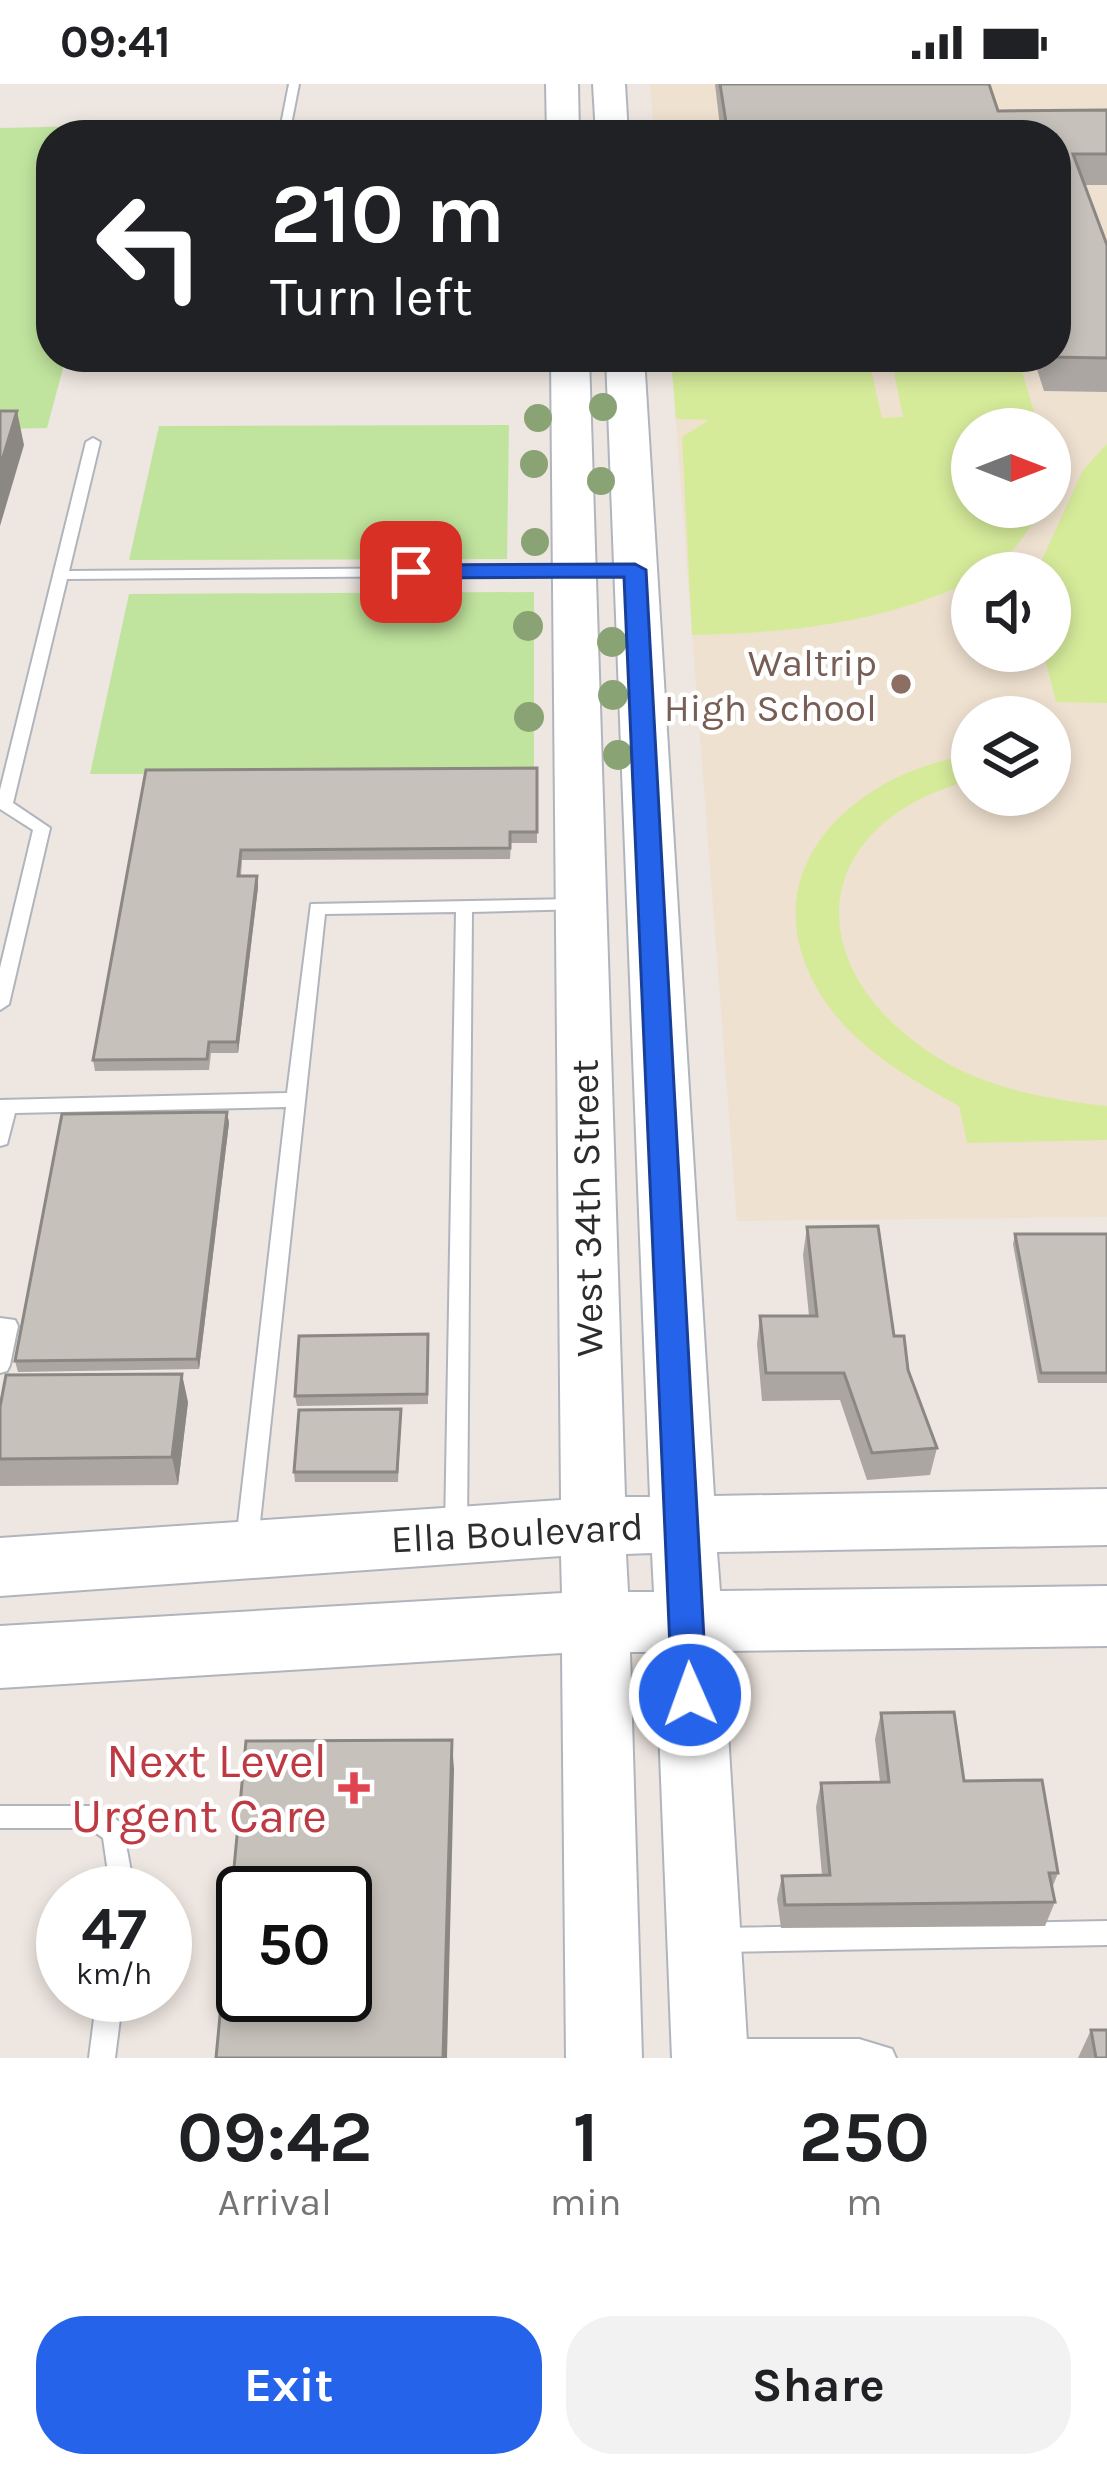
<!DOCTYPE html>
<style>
:root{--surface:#fff;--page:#f2f2f2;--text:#202124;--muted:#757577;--accent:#2563eb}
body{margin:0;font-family:Karla,sans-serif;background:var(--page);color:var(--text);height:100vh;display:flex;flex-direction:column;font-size:45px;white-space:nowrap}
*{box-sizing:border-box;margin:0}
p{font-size:39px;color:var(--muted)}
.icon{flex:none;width:66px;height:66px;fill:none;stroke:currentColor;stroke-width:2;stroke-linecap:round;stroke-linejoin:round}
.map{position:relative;height:1974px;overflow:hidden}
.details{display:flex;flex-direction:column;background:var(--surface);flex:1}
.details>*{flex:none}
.banner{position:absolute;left:36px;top:36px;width:1035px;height:252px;border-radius:48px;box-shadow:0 6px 18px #0003;background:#202124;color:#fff;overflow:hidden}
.needle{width:78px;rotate:90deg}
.fabs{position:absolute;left:951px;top:324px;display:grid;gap:24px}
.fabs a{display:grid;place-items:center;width:120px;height:120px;border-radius:50%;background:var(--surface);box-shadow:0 6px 18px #0003;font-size:60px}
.speed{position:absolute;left:36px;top:1782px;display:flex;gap:24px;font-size:60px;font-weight:700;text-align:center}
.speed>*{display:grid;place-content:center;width:156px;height:156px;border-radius:50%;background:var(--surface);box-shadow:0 6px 18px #0003;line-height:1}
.speed small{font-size:30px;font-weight:400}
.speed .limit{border:6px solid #111;border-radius:18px;background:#fff;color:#111}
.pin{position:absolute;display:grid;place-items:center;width:102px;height:102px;color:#fff;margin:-51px;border-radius:24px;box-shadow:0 6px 18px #0006}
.me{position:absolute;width:132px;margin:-66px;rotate:358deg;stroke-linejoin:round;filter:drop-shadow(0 0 9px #0008)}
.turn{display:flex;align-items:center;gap:42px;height:252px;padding:0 36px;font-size:54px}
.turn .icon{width:156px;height:156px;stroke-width:2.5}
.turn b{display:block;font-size:84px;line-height:102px}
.eta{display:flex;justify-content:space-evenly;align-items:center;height:204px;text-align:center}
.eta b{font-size:72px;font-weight:700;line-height:84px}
.cta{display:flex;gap:24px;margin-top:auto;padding:24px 36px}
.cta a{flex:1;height:138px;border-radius:48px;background:var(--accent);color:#fff;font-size:48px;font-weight:700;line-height:138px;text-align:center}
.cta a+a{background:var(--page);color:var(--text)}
.status{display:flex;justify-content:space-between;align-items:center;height:84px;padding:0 60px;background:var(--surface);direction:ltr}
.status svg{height:33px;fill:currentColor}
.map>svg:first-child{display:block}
</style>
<div class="status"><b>09:41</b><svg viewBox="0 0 49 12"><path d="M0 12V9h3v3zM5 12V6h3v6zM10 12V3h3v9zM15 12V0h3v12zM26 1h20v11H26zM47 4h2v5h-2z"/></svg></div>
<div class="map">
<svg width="1107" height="1974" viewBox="0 0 1107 1974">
<rect width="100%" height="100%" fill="#eee6e0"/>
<path fill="#efe1d0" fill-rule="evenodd" d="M650 0H1107V1133L737 1137 671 273H1056V51H654ZM972 345H1050V423H972ZM972 489H1050V567H972ZM972 633H1050V711H972Z"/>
<g fill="#c0e49e">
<polygon points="127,41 125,51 51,51 51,273 66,273 47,344 0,345 0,44"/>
<polygon points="509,341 507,475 129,476 159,342"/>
<polygon points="534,508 534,689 90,690 129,510"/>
</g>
<g fill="#d5eb9a">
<path d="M671 273H868L882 334 903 333 891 273H1018L1039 345H972V423H1041L1040 428C1025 450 1003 489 972 489V497C881 539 792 549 692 551L682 353 709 336 676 335Z"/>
<polygon points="1107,360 1107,619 1056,618 1043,567 1050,567 1050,489 1036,489 1083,386"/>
<path d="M972 671V696C815 737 794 874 926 966 979 1003 1043 1015 1107 1022V1056L967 1059 959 1022C903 991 845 958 814 899 751 780 861 686 972 671Z"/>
</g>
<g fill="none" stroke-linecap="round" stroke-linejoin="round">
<defs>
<g id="service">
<polygon points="289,0 299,0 289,51 279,51"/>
<polygon points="267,273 455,274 470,273 458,282 273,277"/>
<polygon points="93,354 100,358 69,487 576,483 583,487 576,491 67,495 13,719 50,744 9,920 0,926 0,884 33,746 0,725 0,706 86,358"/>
<polygon points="576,815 584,821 582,825 472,828 467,1447 464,1454 456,1456 448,1454 445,1447 456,828 325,830 258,1457 255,1464 247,1466 239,1464 236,1457 286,1023 15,1029 7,1060 0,1062 0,1016 287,1009 311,820"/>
<polygon points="0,1234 15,1236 18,1242 10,1281 7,1287 0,1289"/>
<polygon points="0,1722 92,1722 122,1739 135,1809 111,1809 103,1754 89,1744 0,1744"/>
<polygon points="1107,1837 1107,1861 720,1868 711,1865 708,1856 711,1847 720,1844"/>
<polygon points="97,1911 123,1911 115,1974 89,1974"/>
<polygon points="726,1955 859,1955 892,1965 896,1974 716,1974 713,1968 717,1959"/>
</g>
<g id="secondary">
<polygon points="546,0 578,0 579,51 547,51"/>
<polygon points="593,0 625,0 628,51 596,51"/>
<path d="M551 273H589L625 1413H650L606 273H644L714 1412 1107 1405V1461L717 1468 720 1507 1107 1502V1562L723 1567 748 1974H672L656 1568H630L642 1974H566L562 1569 0 1604V1542L562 1509 561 1472 0 1512V1454L561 1416ZM652 1469 654 1508H628L626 1470Z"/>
</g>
</defs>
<use href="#service" stroke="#b0b5bd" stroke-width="4"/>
<use href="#secondary" stroke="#b0b5bd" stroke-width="4"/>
<use href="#service" fill="#fff" fill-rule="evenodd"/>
<use href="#secondary" fill="#fff" fill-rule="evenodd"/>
</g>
<g fill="#8aa374">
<circle cx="603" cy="323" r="14"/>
<circle cx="538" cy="334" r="14"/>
<circle cx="534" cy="380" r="14"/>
<circle cx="601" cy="397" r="14"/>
<circle cx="535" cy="458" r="14"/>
<circle cx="528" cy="542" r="15"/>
<circle cx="612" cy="558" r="15"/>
<circle cx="613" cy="611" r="15"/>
<circle cx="529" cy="633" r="15"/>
<circle cx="618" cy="671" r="15"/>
</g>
<g fill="#aba6a1">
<polygon points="715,0 989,0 998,27 1107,26 1107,101 1085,101 1107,161 1107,308 1044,307 1033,273 1056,273 1056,51 721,51"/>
<polygon points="108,273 221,273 109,279"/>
<polygon points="537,684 537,759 511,759 510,775 242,776 241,792 257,792 258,803 238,969 211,969 209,986 95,987 93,976 146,686"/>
<polygon points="227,1028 229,1039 199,1285 18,1288 15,1277"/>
<polygon points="807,1143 894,1252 937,1364 930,1391 867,1396 840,1316 762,1317 757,1260 760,1232 809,1232 803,1171"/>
<polygon points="1015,1150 1107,1150 1107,1299 1038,1299 1013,1160"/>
<polygon points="428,1261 428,1320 297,1322 295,1312"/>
<polygon points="188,1318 178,1401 0,1402 0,1323"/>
<polygon points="401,1325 398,1398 295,1398 294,1388"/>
<polygon points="881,1629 964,1697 1058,1789 1052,1804 1055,1818 1045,1842 781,1844 777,1815 782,1792 822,1791 816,1723 821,1699 880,1698 875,1655"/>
<polygon points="1091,1946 1107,1974 1078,1974"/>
</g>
<g fill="#8b8783">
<polygon points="17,327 24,361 0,442 0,383"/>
<polygon points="257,792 258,803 238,969 237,958"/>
<polygon points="227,1028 229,1039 199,1285 197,1275"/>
<polygon points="182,1290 188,1318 178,1401 172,1373"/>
<polygon points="452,1656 454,1686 447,1974 443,1974"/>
</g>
<g fill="#c7c1bb" stroke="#8b8783" stroke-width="3" fill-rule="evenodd">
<polygon points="720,0 989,0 998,27 1107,26 1107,70 1073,70 1107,161 1107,274 1050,273 1056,273 1056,51 728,51"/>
<polygon points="0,327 17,327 0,383"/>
<polygon points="537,684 537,748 510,748 510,764 241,766 238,792 257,792 237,958 209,958 207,975 93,976 146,686"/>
<polygon points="227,1028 197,1275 15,1277 62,1030"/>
<polygon points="878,1142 894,1252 904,1252 908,1286 937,1364 872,1369 844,1289 766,1289 760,1232 817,1232 807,1143"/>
<polygon points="1015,1150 1107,1150 1107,1289 1041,1289"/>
<polygon points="428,1250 427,1310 295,1312 299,1252"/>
<polygon points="182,1290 172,1373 0,1375 0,1323 6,1291"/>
<polygon points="401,1325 397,1388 294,1388 299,1326"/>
<polygon points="954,1628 964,1697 1042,1696 1058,1789 1049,1789 1055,1818 785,1821 782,1792 830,1791 821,1699 889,1698 881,1629"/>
<path d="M452 1656 443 1974H216L246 1657ZM243 1809H345V1911H243Z"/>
<polygon points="1091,1946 1107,1946 1107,1974 1096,1974"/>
</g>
<polygon fill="#2563eb" stroke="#184099" stroke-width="3" points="635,480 646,486 707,1611 702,1622 690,1627 677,1622 672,1611 624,493 411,494 400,488 411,481"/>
<circle fill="#8d6e63" stroke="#fff" stroke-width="4.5" cx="901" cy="600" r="12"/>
<path fill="#e0444e" stroke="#fff" stroke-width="4.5" d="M348 1686h12v12h12v12h-12v12h-12v-12h-12v-12h12z"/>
<g text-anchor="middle" stroke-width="9" stroke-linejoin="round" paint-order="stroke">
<g font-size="39" fill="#785e54" stroke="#fff" text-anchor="end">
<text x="877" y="592">Waltrip<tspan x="877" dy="45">High School</tspan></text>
</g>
<g font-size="39" fill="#2d2d2d" stroke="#fff">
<text transform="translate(586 1124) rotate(-91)" y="14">West 34th Street</text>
<text transform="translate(517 1448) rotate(-3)" y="14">Ella Boulevard</text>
</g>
<g font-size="48" fill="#be3a42" stroke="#fff" text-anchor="end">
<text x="327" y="1693">Next Level<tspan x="327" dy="55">Urgent Care</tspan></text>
</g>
</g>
</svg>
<div class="fabs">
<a><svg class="needle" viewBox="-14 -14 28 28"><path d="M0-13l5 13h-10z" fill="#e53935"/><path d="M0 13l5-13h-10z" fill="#757577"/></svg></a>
<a><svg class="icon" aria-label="sound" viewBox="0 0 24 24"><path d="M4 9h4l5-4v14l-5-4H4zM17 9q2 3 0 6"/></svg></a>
<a><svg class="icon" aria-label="layers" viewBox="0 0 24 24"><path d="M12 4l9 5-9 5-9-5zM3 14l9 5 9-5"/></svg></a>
</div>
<div class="speed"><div>47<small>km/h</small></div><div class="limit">50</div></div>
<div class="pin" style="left:411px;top:488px;background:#d93025"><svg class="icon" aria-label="arrive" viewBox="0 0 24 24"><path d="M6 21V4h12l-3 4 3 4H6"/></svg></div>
<svg class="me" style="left:690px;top:1611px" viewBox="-20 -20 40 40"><circle r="17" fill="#2563eb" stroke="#fff" stroke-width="3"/><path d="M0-11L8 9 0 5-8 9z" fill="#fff"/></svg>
<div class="banner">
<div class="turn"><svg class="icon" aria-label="left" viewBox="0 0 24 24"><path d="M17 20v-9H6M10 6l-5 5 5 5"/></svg><div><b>210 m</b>Turn left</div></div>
</div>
</div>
<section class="details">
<div class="eta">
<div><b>09:42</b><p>Arrival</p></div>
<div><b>1</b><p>min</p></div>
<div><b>250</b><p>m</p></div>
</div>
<div class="cta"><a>Exit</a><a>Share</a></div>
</section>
